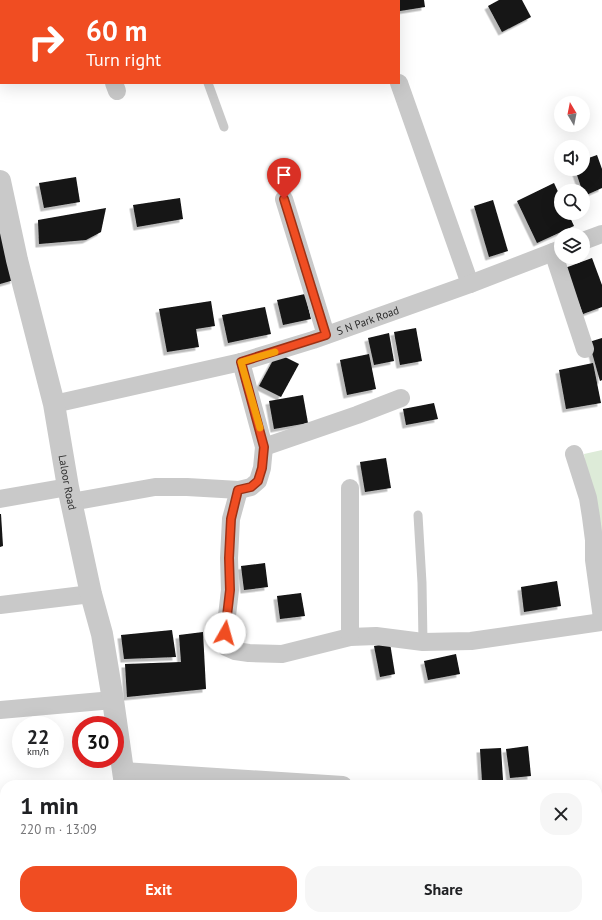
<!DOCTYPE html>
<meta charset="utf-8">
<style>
:root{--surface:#fff;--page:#f6f6f6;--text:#202124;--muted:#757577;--accent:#f04d22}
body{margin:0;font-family:"PT Sans",sans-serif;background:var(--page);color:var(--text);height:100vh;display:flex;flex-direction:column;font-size:15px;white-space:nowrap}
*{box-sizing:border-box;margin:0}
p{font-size:13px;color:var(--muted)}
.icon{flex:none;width:22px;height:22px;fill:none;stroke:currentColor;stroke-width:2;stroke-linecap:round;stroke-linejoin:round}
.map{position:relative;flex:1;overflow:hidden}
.details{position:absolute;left:0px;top:780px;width:602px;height:140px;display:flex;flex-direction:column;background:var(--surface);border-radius:16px 16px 0 0;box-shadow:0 4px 16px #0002}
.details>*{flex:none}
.banner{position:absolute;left:0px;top:0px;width:400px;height:84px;box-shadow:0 4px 16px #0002;background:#f04d22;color:#fff;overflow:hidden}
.needle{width:26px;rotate:350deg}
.controls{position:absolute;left:554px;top:96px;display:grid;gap:8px}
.controls a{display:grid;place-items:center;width:36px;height:36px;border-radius:50%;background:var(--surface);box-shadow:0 4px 16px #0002;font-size:20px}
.speed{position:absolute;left:12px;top:716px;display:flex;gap:8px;font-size:20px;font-weight:700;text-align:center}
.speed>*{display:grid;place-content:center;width:52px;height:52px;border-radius:50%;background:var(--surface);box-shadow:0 4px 16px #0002;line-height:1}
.speed small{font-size:10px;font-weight:400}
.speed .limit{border:6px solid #d22;background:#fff;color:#111}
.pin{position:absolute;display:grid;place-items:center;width:34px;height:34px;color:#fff;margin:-41px -17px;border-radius:50% 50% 50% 0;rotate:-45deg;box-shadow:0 0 4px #0007}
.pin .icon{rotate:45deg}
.me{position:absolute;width:44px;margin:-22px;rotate:7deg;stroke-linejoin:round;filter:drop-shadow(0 0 3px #0008)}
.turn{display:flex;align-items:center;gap:14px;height:84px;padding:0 20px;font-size:18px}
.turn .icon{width:52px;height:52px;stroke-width:2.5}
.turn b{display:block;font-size:28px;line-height:34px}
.round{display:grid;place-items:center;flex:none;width:42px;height:42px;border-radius:16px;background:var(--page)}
.head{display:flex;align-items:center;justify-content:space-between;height:68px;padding:0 20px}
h1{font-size:24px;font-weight:800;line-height:30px}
.action{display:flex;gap:8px;margin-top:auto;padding:8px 20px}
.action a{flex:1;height:46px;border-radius:16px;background:var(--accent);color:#fff;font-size:16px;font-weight:800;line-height:46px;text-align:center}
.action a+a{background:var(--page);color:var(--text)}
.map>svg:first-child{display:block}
</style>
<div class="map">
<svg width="602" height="920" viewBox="0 0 602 920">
<defs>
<filter id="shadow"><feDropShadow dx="-3.5" dy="3.5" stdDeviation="0" flood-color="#0004"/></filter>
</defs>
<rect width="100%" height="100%" fill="#fff"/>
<polygon fill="#ddebd8" points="602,450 602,582 584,454"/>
<g fill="#131313" filter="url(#shadow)">
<polygon points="399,0 424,0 425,7 400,11"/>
<polygon points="499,0 522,0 531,17 502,32 488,6"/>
<polygon points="597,155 602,169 602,188 584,196 575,169 583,169 583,160"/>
<polygon points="76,177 80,202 44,208 39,183"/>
<polygon points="554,183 561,198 561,213 568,213 574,226 537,243 517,201"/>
<polygon points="180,198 183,219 137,227 133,205"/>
<polygon points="493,200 508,251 489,257 474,206"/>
<polygon points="106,208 101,232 86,240 39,244 38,220"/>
<polygon points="0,223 14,280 0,284"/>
<polygon points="592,258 602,285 602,307 583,314 565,268"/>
<polygon points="305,294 311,319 283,325 277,300"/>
<polygon points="211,301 215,326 196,329 199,347 167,352 159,309"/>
<polygon points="265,307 271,334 228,343 222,315"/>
<polygon points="416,328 422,361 400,365 394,332"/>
<polygon points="389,333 394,361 374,365 368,338"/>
<polygon points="602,338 602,380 600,381 589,342"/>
<polygon points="277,353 299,364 281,397 259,386"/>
<polygon points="369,354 376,389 347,395 340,360"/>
<polygon points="593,363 601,403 566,409 559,370"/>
<polygon points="303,395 308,423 274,429 269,401"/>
<polygon points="434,403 438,419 406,425 403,409"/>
<polygon points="386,458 391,488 365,492 360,462"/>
<polygon points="0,514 1,514 3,546 0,547"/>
<polygon points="265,563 268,587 244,590 241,566"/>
<polygon points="557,581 561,606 524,612 521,587"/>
<polygon points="301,593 305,616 280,619 277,596"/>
<polygon points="172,630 176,657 124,659 121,635"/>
<polygon points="203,632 206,689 127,697 125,664 181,662 179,635"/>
<polygon points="390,643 395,674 380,677 374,646"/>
<polygon points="456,654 460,674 428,680 424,661"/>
<polygon points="528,746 531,776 510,778 506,749"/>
<polygon points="501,748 503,780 482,781 480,749"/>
</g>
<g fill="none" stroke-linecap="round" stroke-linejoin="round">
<g stroke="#c9c9c9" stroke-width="9">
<polyline points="178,0 178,1"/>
<polyline points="208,83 224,127"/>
<polyline points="418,515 422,583 423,642"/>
</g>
<g stroke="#c9c9c9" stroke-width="18">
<polyline points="84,0 84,1"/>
<polyline points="370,0 370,1"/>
<polyline points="114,83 117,91"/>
<polyline points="399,83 470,284"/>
<polyline points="284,199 326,335"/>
<polyline points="583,241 602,234"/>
<polyline points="553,252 585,349"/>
<path id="s1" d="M54 404 241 362 313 340 470 284 561 249"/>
<polyline points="264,447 357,415 401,398"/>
<polyline points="574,454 588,498 591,517 594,540 594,560 602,618"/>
<polyline points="239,490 231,519 229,558 230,590 225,633 226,647 235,651 249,653 282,654 350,637 376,636 423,642 471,641 602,622"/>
<polyline points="0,499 68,487"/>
<polyline points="71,502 155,487 187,487 239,490 251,487 258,481 262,468 264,447 241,362"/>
<polyline points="0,605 91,594"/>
<polyline points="350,637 350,488"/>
<polyline points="0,710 113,700"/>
<polyline points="123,771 343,785"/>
<polyline points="0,820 5,819"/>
<polyline points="284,920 284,915"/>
<polyline points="422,920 422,915"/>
</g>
<g stroke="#c9c9c9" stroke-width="22">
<path id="s2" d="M0 181 17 260 54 404 68 487 91 594 102 634 113 700 125 785"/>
<polyline points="120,920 121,915"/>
</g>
<g stroke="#a4a4a4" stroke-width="22">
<polyline points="21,1 24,0"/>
<polyline points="0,10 1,10"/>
</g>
</g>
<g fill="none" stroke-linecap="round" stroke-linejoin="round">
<defs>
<polyline id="route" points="225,633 230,590 229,558 231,519 238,490 251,487 258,481 262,468 264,447 241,362 326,335 284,199"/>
</defs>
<use href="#route" stroke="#9c3216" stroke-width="10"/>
<use href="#route" stroke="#f04d22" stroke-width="7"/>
<polyline stroke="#f59e0b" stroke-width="7" points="260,428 241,362 275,352"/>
</g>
<g text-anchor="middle" stroke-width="4" stroke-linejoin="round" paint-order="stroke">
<g font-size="11" fill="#2c2c2c" stroke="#fff">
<text dy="4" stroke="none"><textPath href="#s1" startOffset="325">S N Park Road</textPath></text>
<text dy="4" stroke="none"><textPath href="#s2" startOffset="309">Laloor Road</textPath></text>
</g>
</g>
</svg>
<div class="controls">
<a><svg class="needle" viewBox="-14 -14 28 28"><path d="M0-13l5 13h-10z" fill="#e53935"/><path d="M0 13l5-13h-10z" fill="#757577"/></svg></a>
<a><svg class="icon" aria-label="sound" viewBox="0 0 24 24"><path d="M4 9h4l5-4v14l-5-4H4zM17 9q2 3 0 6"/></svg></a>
<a><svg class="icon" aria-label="search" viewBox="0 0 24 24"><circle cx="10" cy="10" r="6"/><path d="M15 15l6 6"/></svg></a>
<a><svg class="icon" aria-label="layers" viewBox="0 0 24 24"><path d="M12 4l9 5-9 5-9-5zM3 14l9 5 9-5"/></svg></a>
</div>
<div class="speed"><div>22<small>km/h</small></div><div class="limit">30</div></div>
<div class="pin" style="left:284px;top:199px;background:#d93025"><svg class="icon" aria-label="arrive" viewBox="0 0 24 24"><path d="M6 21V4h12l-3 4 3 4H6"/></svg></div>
<svg class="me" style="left:225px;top:633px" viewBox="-20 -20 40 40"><circle r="19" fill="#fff"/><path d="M0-13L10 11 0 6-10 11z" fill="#f04d22"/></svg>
<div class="banner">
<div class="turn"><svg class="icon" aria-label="right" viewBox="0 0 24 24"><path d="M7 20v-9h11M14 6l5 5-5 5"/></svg><div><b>60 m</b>Turn right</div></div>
</div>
<section class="details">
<div class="head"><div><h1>1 min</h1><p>220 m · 13:09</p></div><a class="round"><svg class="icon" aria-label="close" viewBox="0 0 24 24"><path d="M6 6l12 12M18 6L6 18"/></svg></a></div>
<div class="action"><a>Exit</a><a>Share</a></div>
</section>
</div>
